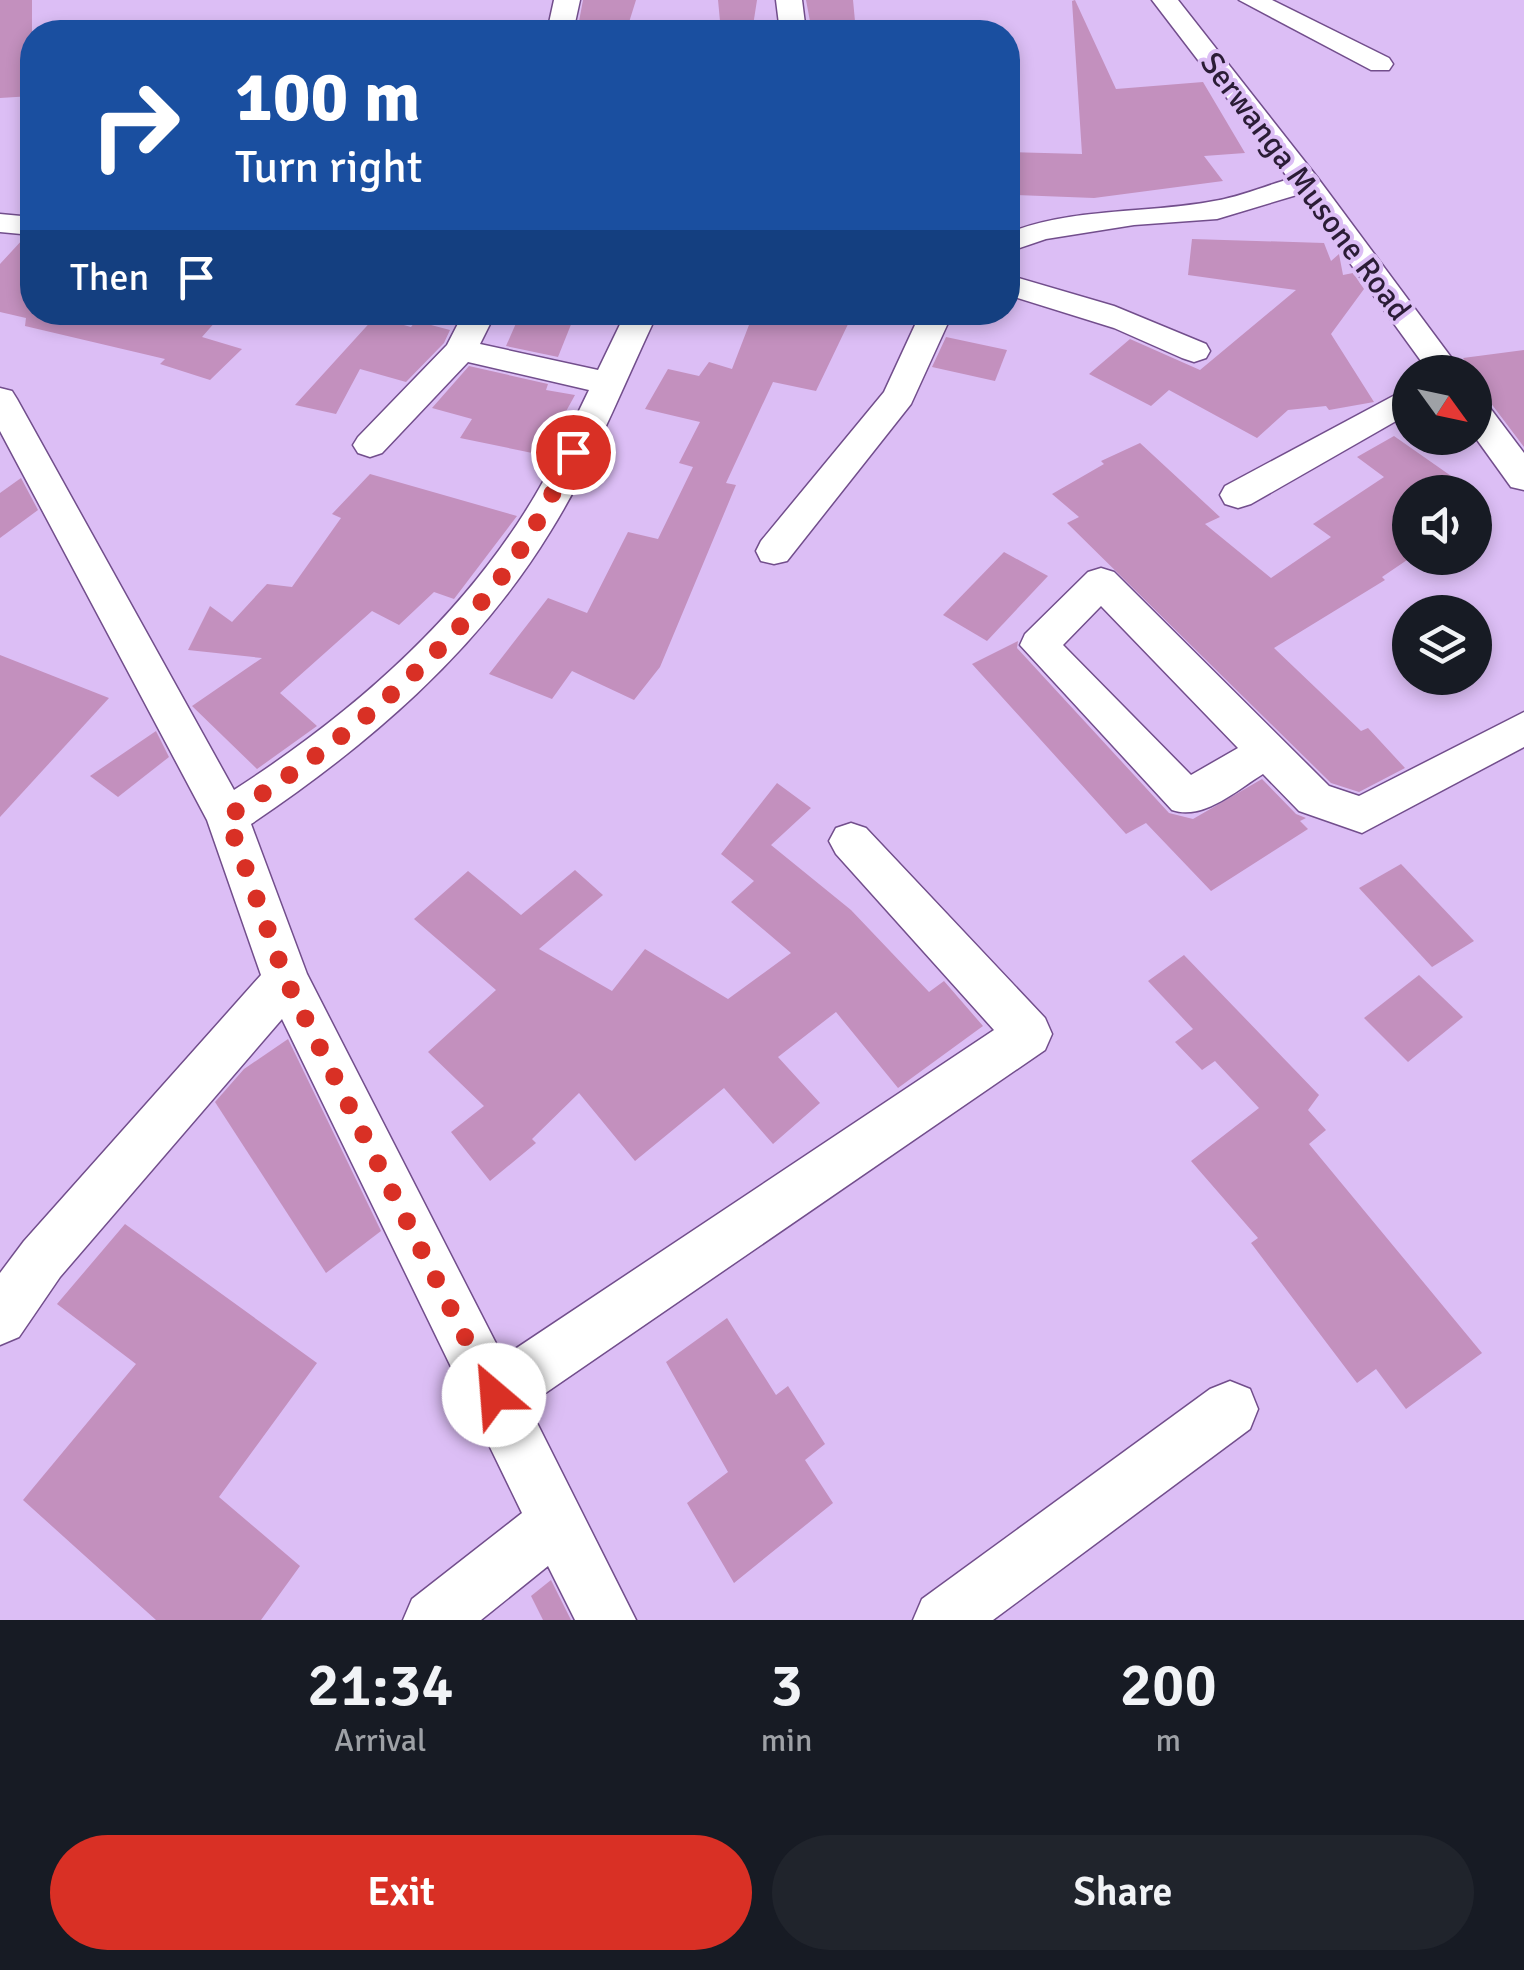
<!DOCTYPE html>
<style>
:root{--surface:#171b24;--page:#20242c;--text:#f1f3f6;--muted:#9ea1a6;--accent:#d93025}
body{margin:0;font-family:Signika,sans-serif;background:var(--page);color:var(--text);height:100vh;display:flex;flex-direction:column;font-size:38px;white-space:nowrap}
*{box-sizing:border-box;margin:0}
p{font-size:32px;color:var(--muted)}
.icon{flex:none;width:55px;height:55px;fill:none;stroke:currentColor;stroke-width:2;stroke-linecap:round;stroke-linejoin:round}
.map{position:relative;height:1620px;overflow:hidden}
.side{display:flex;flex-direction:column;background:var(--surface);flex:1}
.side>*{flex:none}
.top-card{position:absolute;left:20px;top:20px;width:1000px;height:305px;border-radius:40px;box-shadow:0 5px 15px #0003;background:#1a4fa0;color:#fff;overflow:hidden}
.needle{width:65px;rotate:123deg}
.controls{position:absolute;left:1392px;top:355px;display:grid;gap:20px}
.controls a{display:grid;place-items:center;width:100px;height:100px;border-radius:50%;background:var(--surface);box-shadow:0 5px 15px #0003;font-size:50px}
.pin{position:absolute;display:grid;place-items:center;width:85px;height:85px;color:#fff;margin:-42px;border:5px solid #fff;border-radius:50%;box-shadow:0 2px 10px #0007}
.me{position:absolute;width:110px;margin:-55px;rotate:333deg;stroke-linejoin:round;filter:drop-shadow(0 0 8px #0008)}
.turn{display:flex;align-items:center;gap:35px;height:210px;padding:0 50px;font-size:45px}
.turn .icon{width:130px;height:130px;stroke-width:2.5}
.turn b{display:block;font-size:70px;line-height:85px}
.then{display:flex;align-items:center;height:95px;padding:0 50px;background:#0003;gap:20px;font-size:38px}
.eta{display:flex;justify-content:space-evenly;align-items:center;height:170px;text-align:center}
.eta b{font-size:60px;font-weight:600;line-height:70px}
.primary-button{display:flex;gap:20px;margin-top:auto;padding:20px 50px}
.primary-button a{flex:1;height:115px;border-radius:60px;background:var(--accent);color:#fff;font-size:40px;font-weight:600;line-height:115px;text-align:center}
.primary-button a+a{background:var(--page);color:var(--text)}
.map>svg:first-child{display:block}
</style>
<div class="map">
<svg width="1524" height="1620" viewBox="0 0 1524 1620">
<rect width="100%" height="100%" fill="#dcbef5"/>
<g fill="#c390be">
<polygon points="0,0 32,0 32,96 0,98"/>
<polygon points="583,0 636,0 626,32 577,32"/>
<polygon points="718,0 757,0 752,32 721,32"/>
<polygon points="806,0 853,0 856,32 812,32"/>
<polygon points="1075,0 1116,89 1203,82 1245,153 1204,156 1223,181 1094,198 1015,195 1010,152 1082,154 1072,1"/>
<polygon points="24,238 32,238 32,312 224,312 202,337 242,349 210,380 160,364 165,359 25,326 26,318 0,312 0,264"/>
<polygon points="1192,239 1324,243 1331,261 1339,254 1343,275 1353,273 1364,289 1331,334 1374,402 1329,410 1326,406 1288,410 1257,438 1169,390 1151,406 1089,374 1130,339 1200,370 1296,290 1188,275"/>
<polygon points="521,312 576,312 558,357 506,346"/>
<polygon points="754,312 846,312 843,318 850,320 816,391 773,382 726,483 736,485 660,667 634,700 572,671 552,699 489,674 548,598 587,613 628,532 658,539 693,467 679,463 700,422 645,409 668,369 699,376 709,362 732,369"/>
<polygon points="375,317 411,327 416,321 450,330 444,343 406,382 360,369 336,414 295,405"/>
<polygon points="946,337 1007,350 995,381 932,367"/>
<polygon points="1524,350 1524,447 1490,402 1483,399 1491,398 1463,358"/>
<polygon points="469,366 548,384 546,390 575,395 542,455 460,438 472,419 432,408"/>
<polygon points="1394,436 1474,492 1410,492 1410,558 1382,577 1385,580 1274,648 1361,731 1368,728 1405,768 1359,792 1331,783 1067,523 1079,517 1052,494 1104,464 1101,461 1140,443 1220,517 1205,524 1271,578 1331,537 1313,524 1384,477 1357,457"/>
<polygon points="370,474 517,516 454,599 434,592 399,625 372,611 280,693 317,726 257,769 192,706 262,658 188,650 210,606 232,622 267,584 292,587 341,518 332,514"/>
<polygon points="21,478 38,510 0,538 0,493"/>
<polygon points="1004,552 1048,576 987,641 943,615"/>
<polygon points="1018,641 1017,648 1169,813 1193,819 1262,779 1296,814 1306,818 1300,821 1308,829 1211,891 1146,823 1126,834 972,664"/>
<polygon points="0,655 109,698 0,817"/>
<polygon points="156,731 169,757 118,797 90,776"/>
<polygon points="777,783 811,808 771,845 851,910 929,992 944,981 983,1026 898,1088 836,1012 778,1057 820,1103 773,1144 724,1088 635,1161 579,1093 532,1139 536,1143 490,1181 451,1132 484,1106 428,1052 496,990 414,919 468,871 521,915 575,870 603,895 539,949 612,991 645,949 728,999 791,953 731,902 754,881 721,854"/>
<polygon points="1401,864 1474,941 1432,967 1359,888"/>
<polygon points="1184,955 1319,1095 1308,1110 1326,1130 1309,1144 1482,1353 1406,1409 1376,1369 1357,1383 1251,1243 1258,1238 1191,1161 1259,1108 1215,1061 1202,1070 1175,1042 1193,1029 1148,981"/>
<polygon points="1419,975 1463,1017 1408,1062 1364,1018"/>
<polygon points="288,1039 381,1231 326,1273 215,1102 244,1069"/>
<polygon points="125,1224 317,1363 219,1497 300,1566 261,1620 156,1620 23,1500 136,1364 57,1304"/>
<polygon points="727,1318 776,1395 788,1386 825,1444 805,1460 833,1503 734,1583 687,1503 728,1472 666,1362"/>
<polygon points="551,1580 571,1620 543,1620 531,1596"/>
</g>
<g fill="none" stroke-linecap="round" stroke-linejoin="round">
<defs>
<g id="minor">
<polygon points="554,0 580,0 573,32 547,32"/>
<polygon points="776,0 802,0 806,32 780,32"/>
<path d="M1152 0H1178L1317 177 1462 372H1429L1300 194 1217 219 1134 225 1046 239 1008 252V233C1074 207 1145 214 1214 201 1239 197 1265 186 1289 179Z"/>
<polygon points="1239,0 1272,0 1389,58 1393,64 1389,70 1371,70"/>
<polygon points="0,214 32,217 32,235 0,232"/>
<polygon points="1008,275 1114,306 1206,344 1210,351 1206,358 1194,362 1182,358 1114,328 1008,295"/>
<path d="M464 312H496L480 344 598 370 626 312H658C623 386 593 463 550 532 476 653 367 746 251 824L307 974 503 1357 994 1030 836 854 829 841 836 828 851 823 866 828 1045 1018 1052 1034 1045 1050 528 1405 636 1620H575L548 1566 481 1620H403L412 1599 522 1513 282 1019 60 1277 19 1337 0 1345V1273L24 1241 261 975 207 820 0 431V388L12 391 17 399 234 790C347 717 453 626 525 512 550 473 569 431 589 390L468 362 382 453 370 457 358 453 353 445 358 437 447 345Z"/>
<polygon points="921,312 953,312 911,404 787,561 774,564 761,561 756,551 761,541 884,392"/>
<polygon points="1410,387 1410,413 1251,504 1238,508 1225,504 1220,495 1225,486"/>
<polygon points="1475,401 1487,404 1524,453 1524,490 1511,487 1475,437"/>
<path d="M1101 568 1114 572 1329 786 1359 796 1524 712V747L1362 833 1299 811 1263 774C1237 790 1203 821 1172 810L1020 645 1025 634 1088 572ZM1101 606 1238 748 1191 775 1063 645Z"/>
<polygon points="1230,1381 1250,1389 1258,1409 1250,1429 993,1620 913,1620 922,1599 1210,1389"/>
</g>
</defs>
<use href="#minor" stroke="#724e8c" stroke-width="3"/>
<use href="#minor" fill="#fff" fill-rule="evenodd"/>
</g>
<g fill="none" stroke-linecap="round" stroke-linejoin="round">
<path stroke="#d93025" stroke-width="18" stroke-dasharray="0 32.4" d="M494 1395 286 980 227 817C331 750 431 671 506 571 533 534 553 493 573 452"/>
</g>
<g text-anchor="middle" stroke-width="8" stroke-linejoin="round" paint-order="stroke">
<g font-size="32" fill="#2b1c36" stroke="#dcbef5">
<text transform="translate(1306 186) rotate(53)" y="11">Serwanga Musone Road</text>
</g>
</g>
</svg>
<div class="controls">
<a><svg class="needle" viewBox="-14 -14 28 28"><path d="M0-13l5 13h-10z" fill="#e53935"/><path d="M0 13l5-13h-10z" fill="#9ea1a6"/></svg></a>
<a><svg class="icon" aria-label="sound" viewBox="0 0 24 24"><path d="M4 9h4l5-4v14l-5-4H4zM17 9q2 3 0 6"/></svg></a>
<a><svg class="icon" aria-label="layers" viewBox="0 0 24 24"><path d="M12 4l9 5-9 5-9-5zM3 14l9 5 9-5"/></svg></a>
</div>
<div class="pin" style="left:573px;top:452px;background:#d93025"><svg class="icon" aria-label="arrive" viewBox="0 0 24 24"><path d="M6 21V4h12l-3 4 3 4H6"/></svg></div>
<svg class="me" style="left:494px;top:1395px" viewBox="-20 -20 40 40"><circle r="19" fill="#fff"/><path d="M0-13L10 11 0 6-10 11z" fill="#d93025"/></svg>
<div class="top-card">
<div class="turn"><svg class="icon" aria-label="right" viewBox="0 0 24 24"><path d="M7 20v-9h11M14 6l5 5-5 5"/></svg><div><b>100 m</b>Turn right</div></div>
<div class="then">Then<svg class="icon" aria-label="arrive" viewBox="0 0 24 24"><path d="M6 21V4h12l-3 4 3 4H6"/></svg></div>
</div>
</div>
<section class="side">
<div class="eta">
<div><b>21:34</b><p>Arrival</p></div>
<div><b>3</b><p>min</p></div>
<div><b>200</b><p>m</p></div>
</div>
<div class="primary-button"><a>Exit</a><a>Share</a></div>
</section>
